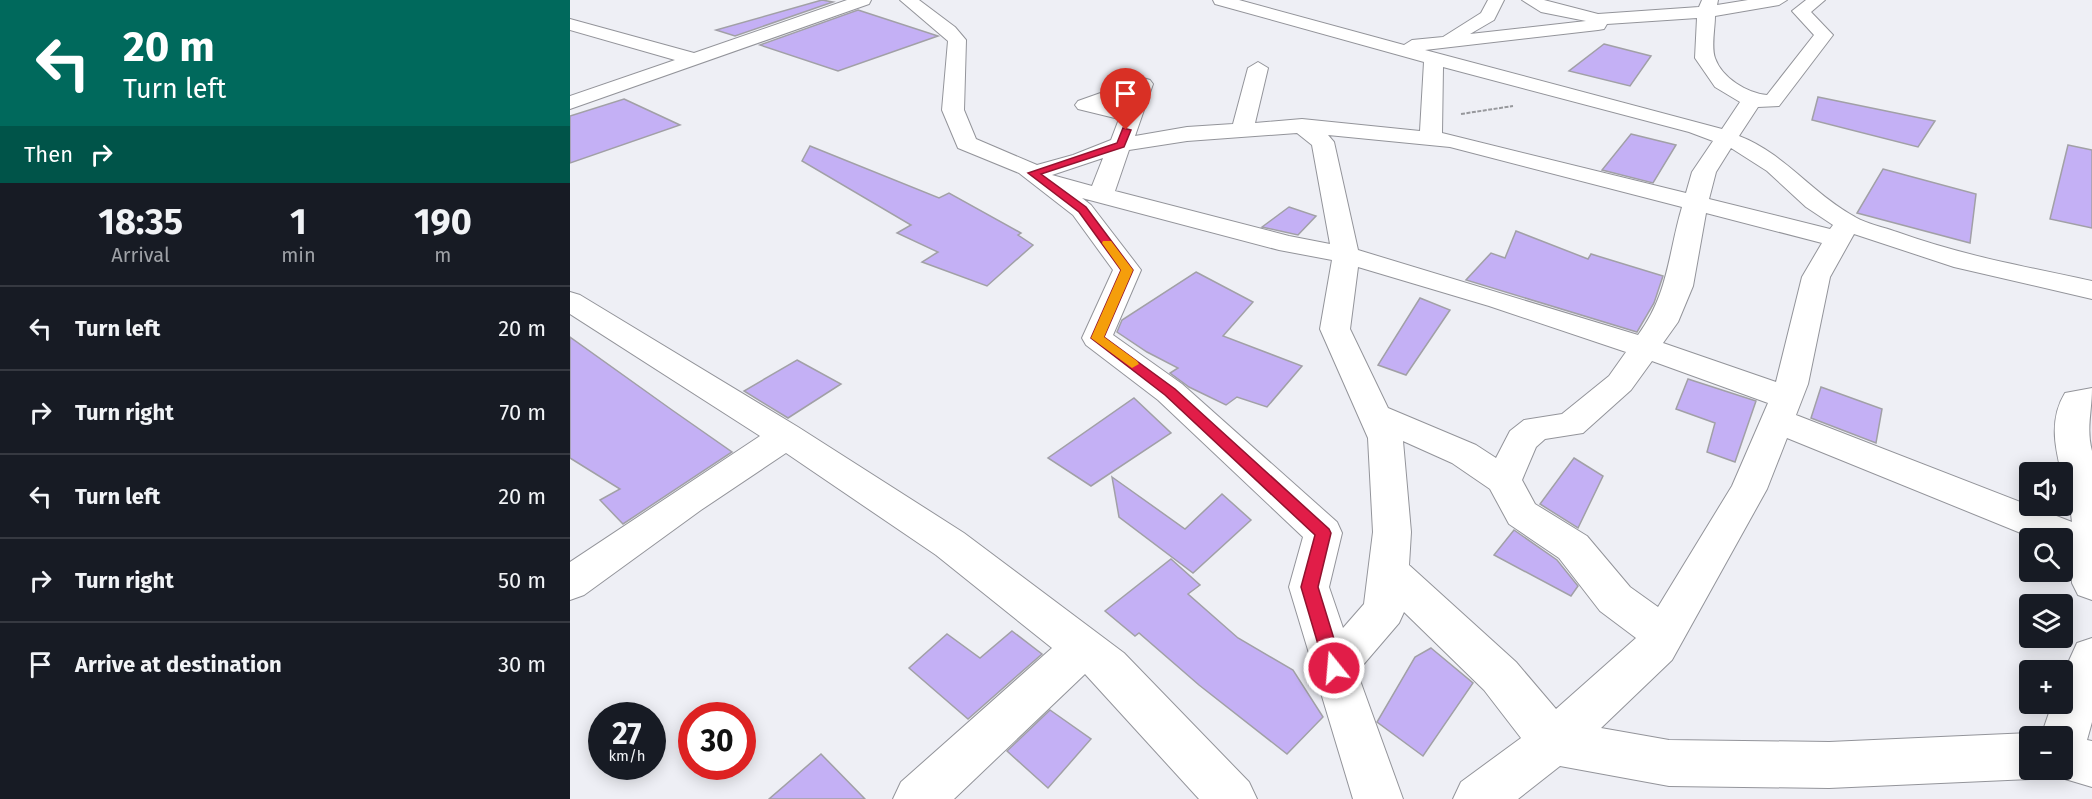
<!DOCTYPE html>
<meta charset="utf-8">
<style>
:root{--surface:#171b24;--page:#20242c;--text:#f1f3f6;--muted:#9ea1a6;--line:#363941}
body{margin:0;font-family:"Fira Sans",sans-serif;background:var(--page);color:var(--text);height:100vh;display:flex;flex-direction:column;font-size:22px;white-space:nowrap}
*{box-sizing:border-box;margin:0}
p{font-size:20px;color:var(--muted)}
.icon{flex:none;width:33px;height:33px;fill:none;stroke:currentColor;stroke-width:2;stroke-linecap:round;stroke-linejoin:round}
.map{position:relative;flex:1;overflow:hidden}
.side{display:flex;flex-direction:column;background:var(--surface);width:570px}
.side>*{flex:none}
.guide{background:#00695c;color:#fff;overflow:hidden}
.tools{position:absolute;left:1449px;top:462px;display:grid;gap:12px}
.tools a{display:grid;place-items:center;width:54px;height:54px;border-radius:6px;background:var(--surface);box-shadow:0 3px 15px #0003;font-size:30px}
.speed{position:absolute;left:18px;top:702px;display:flex;gap:12px;font-size:30px;font-weight:700;text-align:center}
.speed>*{display:grid;place-content:center;width:78px;height:78px;border-radius:50%;background:var(--surface);box-shadow:0 3px 15px #0003;line-height:1}
.speed small{font-size:15px;font-weight:400}
.speed .limit{border:9px solid #d22;background:#fff;color:#111}
.pin{position:absolute;display:grid;place-items:center;width:51px;height:51px;color:#fff;margin:-62px -26px;border-radius:50% 50% 50% 0;rotate:-45deg;box-shadow:0 0 6px #0007}
.pin .icon{rotate:45deg}
.me{position:absolute;width:66px;margin:-33px;rotate:343deg;stroke-linejoin:round;filter:drop-shadow(0 0 4px #0008)}
.turn{display:flex;align-items:center;gap:21px;height:126px;padding:0 24px;font-size:27px}
.turn .icon{width:78px;height:78px;stroke-width:2.5}
.turn b{display:block;font-size:42px;line-height:51px}
.then{display:flex;align-items:center;height:57px;padding:0 24px;background:#0003;gap:12px;font-size:22px}
.eta{display:flex;justify-content:space-evenly;align-items:center;height:102px;text-align:center}
.eta b{font-size:36px;font-weight:700;line-height:42px}
ul{padding:0;list-style:none}
li{display:flex;align-items:center;gap:18px;height:84px;padding:0 24px;border-top:2px solid var(--line)}
li div{flex:1}
li b{display:block;font-size:22px}
li em{font-style:normal}
main{display:flex;flex:1;min-height:0}
.map>svg:first-child{display:block}
</style>
<main>
<section class="side">
<div class="guide">
<div class="turn"><svg class="icon" aria-label="left" viewBox="0 0 24 24"><path d="M17 20v-9H6M10 6l-5 5 5 5"/></svg><div><b>20 m</b>Turn left</div></div>
<div class="then">Then<svg class="icon" aria-label="right" viewBox="0 0 24 24"><path d="M7 20v-9h11M14 6l5 5-5 5"/></svg></div>
</div>
<div class="eta">
<div><b>18:35</b><p>Arrival</p></div>
<div><b>1</b><p>min</p></div>
<div><b>190</b><p>m</p></div>
</div>
<ul>
<li><svg class="icon" aria-label="left" viewBox="0 0 24 24"><path d="M17 20v-9H6M10 6l-5 5 5 5"/></svg><div><b>Turn left</b></div><em>20 m</em></li>
<li><svg class="icon" aria-label="right" viewBox="0 0 24 24"><path d="M7 20v-9h11M14 6l5 5-5 5"/></svg><div><b>Turn right</b></div><em>70 m</em></li>
<li><svg class="icon" aria-label="left" viewBox="0 0 24 24"><path d="M17 20v-9H6M10 6l-5 5 5 5"/></svg><div><b>Turn left</b></div><em>20 m</em></li>
<li><svg class="icon" aria-label="right" viewBox="0 0 24 24"><path d="M7 20v-9h11M14 6l5 5-5 5"/></svg><div><b>Turn right</b></div><em>50 m</em></li>
<li><svg class="icon" aria-label="arrive" viewBox="0 0 24 24"><path d="M6 21V4h12l-3 4 3 4H6"/></svg><div><b>Arrive at destination</b></div><em>30 m</em></li>
</ul>
</section>
<div class="map">
<svg width="1522" height="799" viewBox="0 0 1522 799">
<rect width="100%" height="100%" fill="#eeeff5"/>
<g fill="#c4b0f5" stroke="#a1a0a6" stroke-width="1.5">
<polygon points="252,0 263,2 165,36 146,30"/>
<polygon points="288,10 368,36 268,71 190,45"/>
<polygon points="1034,44 1081,56 1060,86 999,71"/>
<polygon points="1248,97 1365,121 1348,147 1242,120"/>
<polygon points="54,99 110,125 0,163 0,116"/>
<polygon points="1061,134 1106,145 1083,183 1032,170"/>
<polygon points="1498,145 1522,150 1522,228 1480,219"/>
<polygon points="240,146 369,198 379,193 451,233 448,235 463,245 417,286 352,262 368,252 327,233 341,225 232,161"/>
<polygon points="1313,169 1406,194 1400,243 1287,213"/>
<polygon points="719,207 746,216 728,235 692,227"/>
<polygon points="946,231 1018,259 1021,254 1093,276 1084,303 1067,332 896,280 921,253 935,258"/>
<polygon points="626,272 683,302 653,336 732,366 697,407 667,397 656,405 619,387 600,373 608,368 577,352 547,332 552,320"/>
<polygon points="850,298 880,310 836,375 808,365"/>
<polygon points="0,337 102,410 162,452 53,524 30,500 50,489 0,458"/>
<polygon points="227,360 271,384 218,418 174,391"/>
<polygon points="1118,379 1186,401 1165,462 1137,452 1145,423 1106,409"/>
<polygon points="1251,387 1312,409 1306,443 1241,418"/>
<polygon points="564,398 601,433 521,486 478,458"/>
<polygon points="1004,458 1033,476 1008,528 970,504"/>
<polygon points="542,477 615,529 652,494 681,520 623,573 549,517"/>
<polygon points="944,530 987,560 1008,586 1001,596 924,555"/>
<polygon points="601,559 630,585 618,594 668,638 723,670 753,717 717,754 629,685 569,633 565,636 535,611"/>
<polygon points="442,631 472,654 398,719 339,668 377,634 410,658"/>
<polygon points="861,648 903,683 853,756 807,722 845,657"/>
<polygon points="480,710 521,739 478,788 437,751"/>
<polygon points="251,754 295,799 199,799"/>
</g>
<g fill="none" stroke-linecap="round" stroke-linejoin="round">
<defs>
<g id="street">
<polygon points="277,0 301,0 299,4 0,109 0,96 105,60 0,30 0,19 124,53"/>
<path d="M330 0H349L385 27 396 40 394 110 406 139 467 165 503 155 541 140 549 119 508 109 505 105 508 101 573 78 580 80 583 84 565 136 617 127 663 124 678 68 688 62 698 68 685 123 732 119 850 131 854 62 645 4 643 0H669L834 45 842 40 873 37 911 13 918 0H934L924 20 900 34 1016 21 971 12 952 0H974L1028 14 1129 7 1132 0H1148L1147 5 1178 0H1217L1209 5 1145 16C1145 28 1141 47 1145 58 1152 78 1177 93 1197 95L1244 35 1222 11 1236 0H1255L1241 12 1263 35 1209 106 1188 107 1169 136C1214 153 1243 194 1285 217 1297 224 1313 227 1327 232 1390 255 1457 267 1522 281V299L1384 267 1284 234 1260 277 1238 384 1226 415 1502 522C1498 479 1470 434 1495 393L1522 388C1522 411 1516 429 1522 451V600L1508 595 1502 583 1500 554 1492 550V538H1463L1217 438 1197 489 1102 660 1031 728 1099 740 1259 742 1460 733 1469 736H1460V770H1492V736H1471L1482 704H1492V676L1507 643 1522 638V722L1517 740 1522 741V787L1475 773 1460 779 1259 788 1099 786 990 766 948 799H883L891 782 951 738 914 690 834 612 829 623 787 672 833 799H783L719 587 733 537 588 400 516 345 512 338 543 270 503 215 449 173 388 148 372 110 378 41ZM1127 18 1125 58 1145 87 1170 102 1152 129 855 50 1028 30 1034 29 1037 24ZM873 67 1119 132 1143 141 1122 172 1116 193 872 133ZM558 96 554 107 538 104ZM727 133 742 145 760 244 719 236 545 191 559 150 617 141ZM758 135 880 147 1112 207C1098 254 1099 293 1068 335L788 250 764 142ZM1161 148 1197 171 1236 207 1263 225 1260 229 1139 199 1146 172ZM533 158 522 186 482 175ZM512 198 709 250 762 260 750 329 798 438 803 532 794 604 773 628 759 587 772 533 767 522 612 384 543 335 571 270 521 205ZM1136 213 1252 243 1232 277 1206 382 1093 343 1108 322 1123 286ZM788 267 919 306 1056 352 1039 376 992 414 954 420 940 431 926 458 906 445 818 408 780 329ZM1082 361 1198 403 1162 486 1088 607 1060 587 1017 536 965 504 952 480 966 447 975 439 1013 433 1061 390ZM833 441 882 463 920 489 939 524 989 558 1030 611 1066 638 986 709 946 662 839 565 841 532Z"/>
<polygon points="0,292 10,295 228,427 394,533 554,653 679,782 687,799 629,799 515,674 384,799 323,799 331,782 482,648 366,555 216,453 131,510 14,595 0,600 0,562 190,436 0,314"/>
</g>
</defs>
<use href="#street" stroke="#93949a" stroke-width="2"/>
<polyline stroke="#97989c" stroke-width="2" stroke-dasharray="4 1.5" stroke-linecap="butt" points="891,114 943,106"/>
<use href="#street" fill="#fff" fill-rule="evenodd"/>
</g>
<polygon fill="#e11d48" stroke="#92132f" stroke-width="1.5" points="553,128 561,130 554,147 471,174 516,207 563,270 534,337 605,389 759,529 761,533 748,587 773,668 771,674 764,676 758,674 755,668 731,587 745,535 595,395 521,338 551,270 509,212 458,173 547,143"/>
<polygon fill="#f59e0b" points="533,241 541,241 563,270 534,337 567,361 569,364 562,368 521,338 551,270 532,243"/>
</svg>
<div class="tools">
<a><svg class="icon" aria-label="sound" viewBox="0 0 24 24"><path d="M4 9h4l5-4v14l-5-4H4zM17 9q2 3 0 6"/></svg></a>
<a><svg class="icon" aria-label="search" viewBox="0 0 24 24"><circle cx="10" cy="10" r="6"/><path d="M15 15l6 6"/></svg></a>
<a><svg class="icon" aria-label="layers" viewBox="0 0 24 24"><path d="M12 4l9 5-9 5-9-5zM3 14l9 5 9-5"/></svg></a>
<a>+</a>
<a>−</a>
</div>
<div class="speed"><div>27<small>km/h</small></div><div class="limit">30</div></div>
<div class="pin" style="left:556px;top:130px;background:#d93025"><svg class="icon" aria-label="arrive" viewBox="0 0 24 24"><path d="M6 21V4h12l-3 4 3 4H6"/></svg></div>
<svg class="me" style="left:764px;top:668px" viewBox="-20 -20 40 40"><circle r="17" fill="#e11d48" stroke="#fff" stroke-width="3"/><path d="M0-11L8 9 0 5-8 9z" fill="#fff"/></svg>
</div>
</main>
